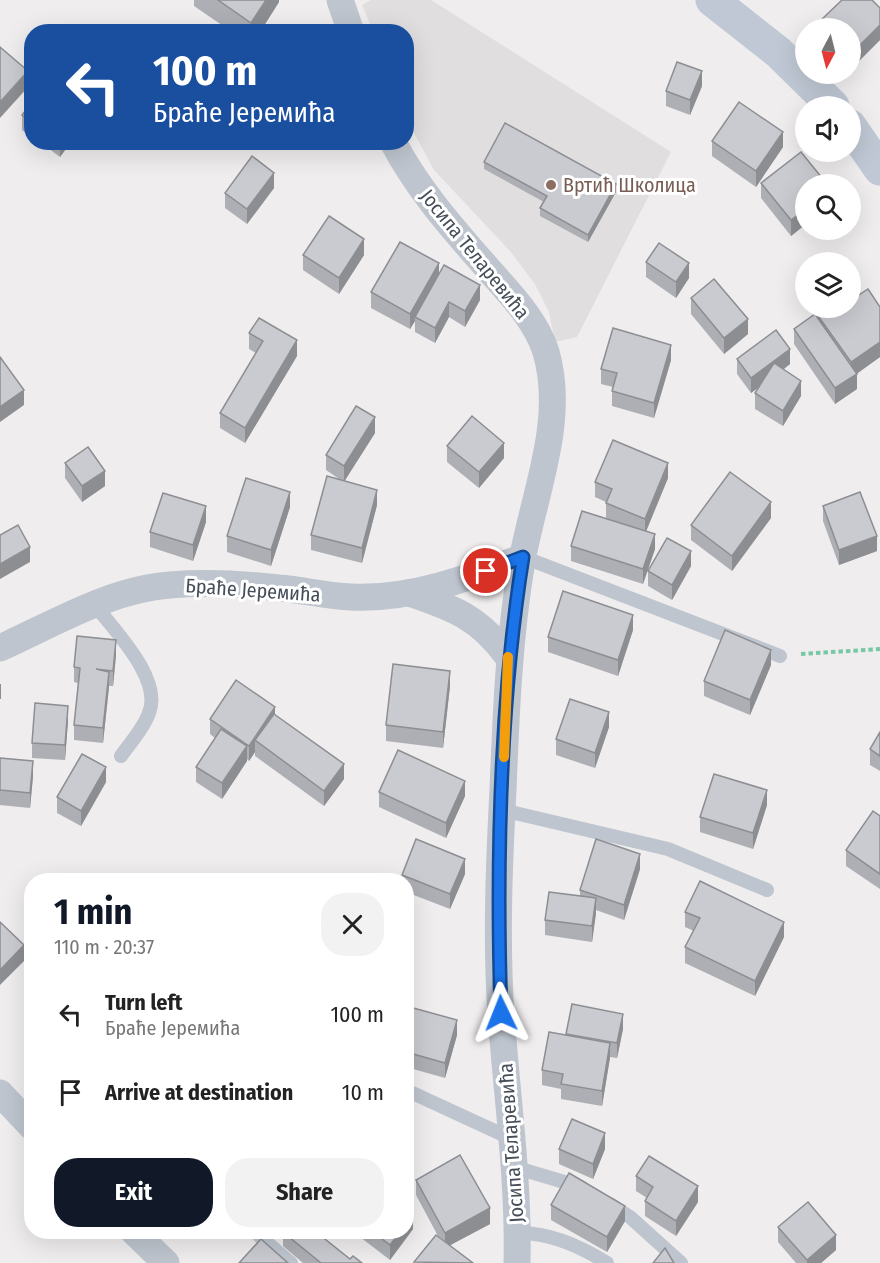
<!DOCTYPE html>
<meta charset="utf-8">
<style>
:root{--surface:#fff;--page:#f2f2f2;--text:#222;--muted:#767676;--accent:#111827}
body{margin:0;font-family:"Fira Sans Condensed",sans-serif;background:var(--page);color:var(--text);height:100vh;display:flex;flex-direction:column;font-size:22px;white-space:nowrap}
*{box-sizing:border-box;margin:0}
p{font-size:20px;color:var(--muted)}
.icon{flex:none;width:33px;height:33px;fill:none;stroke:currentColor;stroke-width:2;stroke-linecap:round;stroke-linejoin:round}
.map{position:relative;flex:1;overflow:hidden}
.sheet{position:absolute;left:24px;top:873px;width:390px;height:366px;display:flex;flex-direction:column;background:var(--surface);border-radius:24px;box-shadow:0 6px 24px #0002}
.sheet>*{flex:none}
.hud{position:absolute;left:24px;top:24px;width:390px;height:126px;border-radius:24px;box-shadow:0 6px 24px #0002;background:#1a4fa0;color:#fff;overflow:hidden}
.needle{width:39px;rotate:187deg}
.fabs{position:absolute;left:795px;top:18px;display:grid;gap:12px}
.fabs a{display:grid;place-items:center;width:66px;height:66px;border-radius:50%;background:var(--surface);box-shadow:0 6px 24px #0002;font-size:30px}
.pin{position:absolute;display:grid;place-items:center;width:51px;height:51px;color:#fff;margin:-26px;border:3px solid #fff;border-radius:50%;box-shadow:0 2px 6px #0007}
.me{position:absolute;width:66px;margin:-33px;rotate:358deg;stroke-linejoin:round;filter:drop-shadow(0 0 4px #0008)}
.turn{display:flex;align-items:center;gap:21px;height:126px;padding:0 30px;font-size:27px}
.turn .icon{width:78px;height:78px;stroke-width:2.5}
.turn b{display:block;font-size:42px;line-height:51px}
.round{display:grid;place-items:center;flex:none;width:63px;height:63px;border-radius:24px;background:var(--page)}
.head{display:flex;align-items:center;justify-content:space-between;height:102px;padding:0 30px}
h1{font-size:36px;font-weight:700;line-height:45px;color:var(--accent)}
.primary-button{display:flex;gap:12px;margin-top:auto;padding:12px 30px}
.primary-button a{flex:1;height:69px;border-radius:24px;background:var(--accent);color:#fff;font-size:24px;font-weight:700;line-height:69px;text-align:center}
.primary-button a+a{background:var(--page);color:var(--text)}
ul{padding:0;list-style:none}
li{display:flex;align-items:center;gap:18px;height:78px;padding:0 30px}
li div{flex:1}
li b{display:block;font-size:22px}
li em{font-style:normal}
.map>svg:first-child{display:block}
</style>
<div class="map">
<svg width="880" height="1263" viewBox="0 0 880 1263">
<rect width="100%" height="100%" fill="#efeded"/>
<polygon fill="#e0dede" points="371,0 431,0 671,152 577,337 555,342 549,312 535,284 510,251 434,170 407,120 406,32 373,31 362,5"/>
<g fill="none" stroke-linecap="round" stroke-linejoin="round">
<polyline stroke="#76c8a7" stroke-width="4" stroke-dasharray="4.5 3" stroke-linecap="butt" points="801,654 880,649"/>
<g stroke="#bec5ce" stroke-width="14">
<polyline points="523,557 780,656"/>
<path d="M95 605C114 630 163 679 149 713 144 728 130 743 121 756"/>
<polyline points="502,810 668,849 767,890"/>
<polyline points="406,1090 512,1139"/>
<polyline points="514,1167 581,1187"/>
<polyline points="610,1204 630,1217 681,1263"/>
<path d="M517 1233C549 1232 580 1246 607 1263"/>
<polyline points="258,1235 291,1263"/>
</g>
<g stroke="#bec5ce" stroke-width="27">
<polyline points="340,0 351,32"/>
<path d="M393 142C418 190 454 230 489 270 510 294 536 320 546 352 566 421 534 493 522 561 509 637 506 713 503 790 499 865 496 941 501 1015 507 1098 519 1180 517 1263"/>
<path d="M409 593C454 608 480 618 508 657"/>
<path d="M0 648C53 624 111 589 170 585 206 582 244 584 279 588 303 590 327 596 351 597 410 600 469 578 523 557"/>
<polyline points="0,1093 32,1127"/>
<polyline points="134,1232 166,1263"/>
</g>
<g stroke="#c0c8d5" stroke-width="33">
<polyline points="712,0 778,52 833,106"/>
<polyline points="850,126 880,169"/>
</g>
</g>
<g fill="#aeafb4">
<polygon points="194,0 279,0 279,2 260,32 232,32 194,6"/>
<polygon points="880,8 880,40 852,68 850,67 850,28 820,28 820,21"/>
<polygon points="702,86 690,115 666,106 666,91"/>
<polygon points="32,102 32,137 22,130 22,115"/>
<polygon points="712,141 783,147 756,187 712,156"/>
<polygon points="40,142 71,142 60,157"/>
<polygon points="484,162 616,192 588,242 540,216 540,208 544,202 484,169"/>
<polygon points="761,183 806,184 806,224 791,236 761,198"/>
<polygon points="274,188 247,224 225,208 225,193"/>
<polygon points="303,255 364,255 339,294 303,270"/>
<polygon points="646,262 689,278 676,298 646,277"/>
<polygon points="439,275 480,300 465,327 449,317 435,343 415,332 415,321 410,329 371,308 371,292"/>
<polygon points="691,298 748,334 724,354 691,314"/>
<polygon points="880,307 880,357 857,373 857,389 835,404 794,344 794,329 816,316 816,313"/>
<polygon points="249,333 297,356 245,443 220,428 220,413 256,353 249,349"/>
<polygon points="737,359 790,364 783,370 801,396 783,426 755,409 755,393 759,387 751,393 737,374"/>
<polygon points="671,360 654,418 612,406 612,391 613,387 601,384 601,369"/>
<polygon points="375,433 344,481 377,505 362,563 311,550 311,535 342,481 326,470 326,455"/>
<polygon points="447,446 504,458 479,488 447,462"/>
<polygon points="65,463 105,486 82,502 65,478"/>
<polygon points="668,478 646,531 655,549 643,584 571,561 571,546 612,520 606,518 606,502 595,497 595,482"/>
<polygon points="823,506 877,551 839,565 823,521"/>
<polygon points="290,507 271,566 227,552 227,536"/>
<polygon points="771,518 732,571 691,540 691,525"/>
<polygon points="206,522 193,561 150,547 150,532"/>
<polygon points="691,566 672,600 648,586 648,571"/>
<polygon points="633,630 618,676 548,652 548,637"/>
<polygon points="116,655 113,686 109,686 103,743 74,740 74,725 78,683 74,682 74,667"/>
<polygon points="771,665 750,715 704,696 704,681"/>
<polygon points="450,686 443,748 386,741 386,725"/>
<polygon points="275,715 344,779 324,806 255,756 255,752 249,761 247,759 247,761 222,799 196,782 196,767 215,738 210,734 210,719"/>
<polygon points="68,721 65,760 32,758 32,743"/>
<polygon points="609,727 595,768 556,755 556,739"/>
<polygon points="880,732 880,771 870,765 870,749"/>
<polygon points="0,758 33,776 30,808 0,805"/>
<polygon points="106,782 81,826 57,813 57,797"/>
<polygon points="379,792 465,796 446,838 379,807"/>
<polygon points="767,805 753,849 700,832 700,817"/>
<polygon points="880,816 880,889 846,866 846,850"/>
<polygon points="640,869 624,920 596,910 592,942 545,935 545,920 580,896 580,890"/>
<polygon points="465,874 450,909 406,892 406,880 402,880 402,875"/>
<polygon points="685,912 784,937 755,996 685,963 685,947 694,931 685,927"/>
<polygon points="572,1004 623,1029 617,1058 610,1057 602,1106 561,1099 561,1089 542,1085 542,1070 566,1035"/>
<polygon points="406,1006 457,1035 445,1078 406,1067"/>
<polygon points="559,1149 605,1149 593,1179 559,1164"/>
<polygon points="636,1176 698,1202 676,1236 645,1216 645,1201 647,1198 636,1191"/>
<polygon points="416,1180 490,1224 450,1245 438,1236 416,1195"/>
<polygon points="551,1205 625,1221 607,1252 551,1220"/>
<polygon points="778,1227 836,1250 821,1263 796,1263 778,1242"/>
<polygon points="413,1229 390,1260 360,1237 360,1235 360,1236 354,1232 406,1232"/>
<polygon points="283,1232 350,1259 362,1263 303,1263 283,1246"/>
</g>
<g fill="#8d8e92">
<polygon points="266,0 279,0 279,2 260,32 251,32 251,23"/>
<polygon points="880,25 880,40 852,68 852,53"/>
<polygon points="28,71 28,87 0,118 0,102"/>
<polygon points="702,71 702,86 690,115 690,100"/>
<polygon points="783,132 783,147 756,187 756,171"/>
<polygon points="60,142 71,142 60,157"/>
<polygon points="274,173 274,188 247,224 247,209"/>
<polygon points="616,184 616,192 588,242 588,235"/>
<polygon points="806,209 806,224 791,236 791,220"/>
<polygon points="364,239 364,255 339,294 339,278"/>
<polygon points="439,263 439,278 415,317 415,321 410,329 410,314"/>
<polygon points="689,263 689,278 676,298 676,282"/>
<polygon points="480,285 480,300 465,327 465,311"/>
<polygon points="449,302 449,317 435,343 435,328"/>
<polygon points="748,319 748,334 724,354 724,338"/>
<polygon points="297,340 297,356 245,443 245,428"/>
<polygon points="880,342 880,357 851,378 851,362"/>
<polygon points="671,345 671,360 654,418 654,403"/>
<polygon points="790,349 790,364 751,393 751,378"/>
<polygon points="857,374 857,389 835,404 835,388"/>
<polygon points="801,381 801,396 783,426 783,411"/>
<polygon points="24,390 24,405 0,422 0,407"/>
<polygon points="375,417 375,433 344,482 344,466"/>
<polygon points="504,443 504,458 479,488 479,472"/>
<polygon points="668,463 668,478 645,534 645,519"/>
<polygon points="105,471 105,486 82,502 82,486"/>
<polygon points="377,490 377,505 362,563 362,548"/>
<polygon points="290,492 290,507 271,566 271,550"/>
<polygon points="771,502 771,518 732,571 732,556"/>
<polygon points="206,506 206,522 193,561 193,545"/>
<polygon points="655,534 655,549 643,584 643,569"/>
<polygon points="877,536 877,551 839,565 839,550"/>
<polygon points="30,547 30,562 0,579 0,564"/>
<polygon points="691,551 691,566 672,600 672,585"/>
<polygon points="633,615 633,630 618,676 618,660"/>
<polygon points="116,640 116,655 113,686 113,671"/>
<polygon points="771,650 771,665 750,715 750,700"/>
<polygon points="450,671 450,686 443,748 443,732"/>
<polygon points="109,672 109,687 103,743 103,728"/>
<rect x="0" y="684" width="1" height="15"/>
<polygon points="68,706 68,721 65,760 65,745"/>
<polygon points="275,707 275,722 255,740 255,752 249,761 249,746"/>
<polygon points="609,712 609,727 595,768 595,753"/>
<polygon points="247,746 247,761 222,799 222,783"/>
<polygon points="33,761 33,776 30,808 30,793"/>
<polygon points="344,764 344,779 324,806 324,791"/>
<polygon points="106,767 106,782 81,826 81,811"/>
<polygon points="465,781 465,796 446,838 446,823"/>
<polygon points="767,790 767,805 753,849 753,833"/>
<polygon points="640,854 640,869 624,920 624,905"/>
<polygon points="465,859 465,874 450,909 450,894"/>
<polygon points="596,898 596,914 592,942 592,926"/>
<polygon points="784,922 784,937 755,996 755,981"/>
<polygon points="24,945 24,961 0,985 0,970"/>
<polygon points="623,1014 623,1029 617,1058 617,1043"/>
<polygon points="457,1020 457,1035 445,1078 445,1063"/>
<polygon points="610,1043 610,1058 602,1106 602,1091"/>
<polygon points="605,1133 605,1149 593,1179 593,1164"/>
<polygon points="698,1186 698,1202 676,1236 676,1221"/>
<polygon points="625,1206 625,1221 607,1252 607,1237"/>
<polygon points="490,1208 490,1224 445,1248 445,1233"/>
<polygon points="413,1214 413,1229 390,1260 390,1245 400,1232 406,1232 406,1222"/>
<polygon points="836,1235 836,1250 821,1263 807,1263 807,1260"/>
</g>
<g fill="#cacbd1" stroke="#8d8e92" stroke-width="1.5">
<polygon points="218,0 266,0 251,23"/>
<polygon points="842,0 872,0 880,8 880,25 852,53 850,52 850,28 827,28 820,21"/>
<polygon points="0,47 28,71 0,102"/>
<polygon points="677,62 702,71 690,100 666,91"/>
<polygon points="32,102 32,122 22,115"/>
<polygon points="739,102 783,132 756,171 712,141"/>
<polygon points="505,123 616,184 588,235 540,208 547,196 484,162"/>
<polygon points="801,152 827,184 806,184 806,209 791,220 761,183"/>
<polygon points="252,156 274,173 247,209 225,193"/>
<polygon points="329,216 364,239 339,278 303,255"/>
<polygon points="400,242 439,263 410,314 371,292"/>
<polygon points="659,243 689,263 676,282 646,262"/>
<polygon points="444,265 480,285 465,311 449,302 435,328 415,317"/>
<polygon points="714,279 748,319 724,338 691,298"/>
<polygon points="868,289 880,307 880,342 851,362 816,313 825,308 850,308 850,301"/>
<polygon points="815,314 857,374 835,388 794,329"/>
<polygon points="259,318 297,340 245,428 220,413 263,341 249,333"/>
<polygon points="613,328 671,345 654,403 612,391 617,373 601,369"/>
<polygon points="776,330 790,349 751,378 737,359"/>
<polygon points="0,357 24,390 0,407"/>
<polygon points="774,363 801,381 783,411 755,393"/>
<polygon points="356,406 375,417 344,466 326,455"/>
<polygon points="472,416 504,443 479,472 447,446"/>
<polygon points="613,440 668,463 645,519 606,503 612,489 595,482"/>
<polygon points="88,447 105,471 82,486 65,463"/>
<polygon points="730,472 771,502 732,556 691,525"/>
<polygon points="327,476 377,490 362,548 311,535"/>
<polygon points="246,478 290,492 271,550 227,536"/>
<polygon points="860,492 877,536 839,550 823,506"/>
<polygon points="163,493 206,506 193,545 150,532"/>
<polygon points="582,511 655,534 643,569 571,546"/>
<polygon points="18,525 30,547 0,564 0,535"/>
<polygon points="667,538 691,551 672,585 648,571"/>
<polygon points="563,591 633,615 618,660 548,637"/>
<polygon points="725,630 771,650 750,700 704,681"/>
<polygon points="77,636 116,640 113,671 96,669 109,672 103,728 74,725 80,668 74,667"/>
<polygon points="393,664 450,671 443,732 386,725"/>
<polygon points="236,680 275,707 249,746 210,719"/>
<polygon points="570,699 609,712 595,753 556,739"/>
<polygon points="35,703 68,706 65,745 32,743"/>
<polygon points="274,714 344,764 324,791 255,740"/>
<polygon points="221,729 247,746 222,783 196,767"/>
<polygon points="880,732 880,756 870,749"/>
<polygon points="398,750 465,781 446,823 379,792"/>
<polygon points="82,754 106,767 81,811 57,797"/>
<polygon points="0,758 33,761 30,793 0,790"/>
<polygon points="714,774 767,790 753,833 700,817"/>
<polygon points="873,811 880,816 880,874 846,850"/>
<polygon points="416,839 465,859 450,894 402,875"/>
<polygon points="596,839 640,854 624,905 580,890"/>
<polygon points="700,881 784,922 755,981 685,947 700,918 685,912"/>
<polygon points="549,892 596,898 592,926 545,920"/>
<polygon points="0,922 24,945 0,970"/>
<polygon points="572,1004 623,1014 617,1043 566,1034"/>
<polygon points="406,1006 457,1020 445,1063 406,1052"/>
<polygon points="549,1032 610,1043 602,1091 561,1084 563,1074 542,1070"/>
<polygon points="572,1119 605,1133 593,1164 559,1149"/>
<polygon points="460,1155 490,1208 445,1233 416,1180"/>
<polygon points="649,1156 698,1186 676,1221 645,1201 653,1187 636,1176"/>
<polygon points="569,1173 625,1206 607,1237 551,1205"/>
<polygon points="808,1202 836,1235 807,1260 778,1227"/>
<polygon points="406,1209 413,1214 406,1222"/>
<polygon points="283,1232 316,1232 350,1259 353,1256 362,1263 321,1263"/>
<polygon points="373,1232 400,1232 390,1245"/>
<polygon points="436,1235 473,1263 414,1262"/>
<polygon points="261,1239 288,1263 239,1263"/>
<polygon points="665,1248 674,1263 653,1263"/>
</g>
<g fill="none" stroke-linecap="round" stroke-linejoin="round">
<defs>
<path id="route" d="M486 571 523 557C499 707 496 862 501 1013"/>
</defs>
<use href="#route" stroke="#114b97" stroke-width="15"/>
<use href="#route" stroke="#1a73e8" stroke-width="10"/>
<polyline stroke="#f59e0b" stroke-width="10" points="504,757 508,657"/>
</g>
<circle fill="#8d6e63" stroke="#fff" stroke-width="2" cx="551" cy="185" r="6"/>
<g text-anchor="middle" stroke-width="6" stroke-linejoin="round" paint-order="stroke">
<g font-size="20" fill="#785e54" stroke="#fff" text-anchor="start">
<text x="563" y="192">Вртић Школица</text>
</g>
<g font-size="20" fill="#464e59" stroke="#fff">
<text transform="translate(475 254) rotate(51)" y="7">Јосипа Теларевића</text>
<text transform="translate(253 590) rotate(4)" y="7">Браће Јеремића</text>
<text transform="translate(511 1143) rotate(-94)" y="7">Јосипа Теларевића</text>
</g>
</g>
</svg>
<div class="fabs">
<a><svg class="needle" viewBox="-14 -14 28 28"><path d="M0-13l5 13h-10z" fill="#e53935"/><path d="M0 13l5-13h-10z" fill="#767676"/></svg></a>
<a><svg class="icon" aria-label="sound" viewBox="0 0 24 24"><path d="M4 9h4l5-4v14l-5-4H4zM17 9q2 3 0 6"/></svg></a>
<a><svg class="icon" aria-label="search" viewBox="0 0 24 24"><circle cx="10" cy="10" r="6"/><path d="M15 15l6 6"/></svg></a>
<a><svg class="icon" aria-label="layers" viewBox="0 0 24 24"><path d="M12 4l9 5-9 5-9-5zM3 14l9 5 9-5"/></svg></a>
</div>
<div class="pin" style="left:486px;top:571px;background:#d93025"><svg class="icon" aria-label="arrive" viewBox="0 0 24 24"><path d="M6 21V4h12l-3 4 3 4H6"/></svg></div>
<svg class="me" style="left:501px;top:1013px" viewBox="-20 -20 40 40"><path d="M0-17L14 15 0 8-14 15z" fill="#1a73e8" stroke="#fff" stroke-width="4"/></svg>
<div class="hud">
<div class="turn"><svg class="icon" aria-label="left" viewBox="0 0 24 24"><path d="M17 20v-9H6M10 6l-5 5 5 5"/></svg><div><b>100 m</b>Браће Јеремића</div></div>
</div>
<section class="sheet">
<div class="head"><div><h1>1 min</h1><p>110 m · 20:37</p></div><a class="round"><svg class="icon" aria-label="close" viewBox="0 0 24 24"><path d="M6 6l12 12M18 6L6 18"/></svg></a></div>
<ul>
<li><svg class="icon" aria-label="left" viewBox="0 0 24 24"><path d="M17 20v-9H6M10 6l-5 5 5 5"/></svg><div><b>Turn left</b><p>Браће Јеремића</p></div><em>100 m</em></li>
<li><svg class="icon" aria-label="arrive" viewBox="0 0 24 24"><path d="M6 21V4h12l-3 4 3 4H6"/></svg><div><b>Arrive at destination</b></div><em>10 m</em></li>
</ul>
<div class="primary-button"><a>Exit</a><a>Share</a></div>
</section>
</div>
